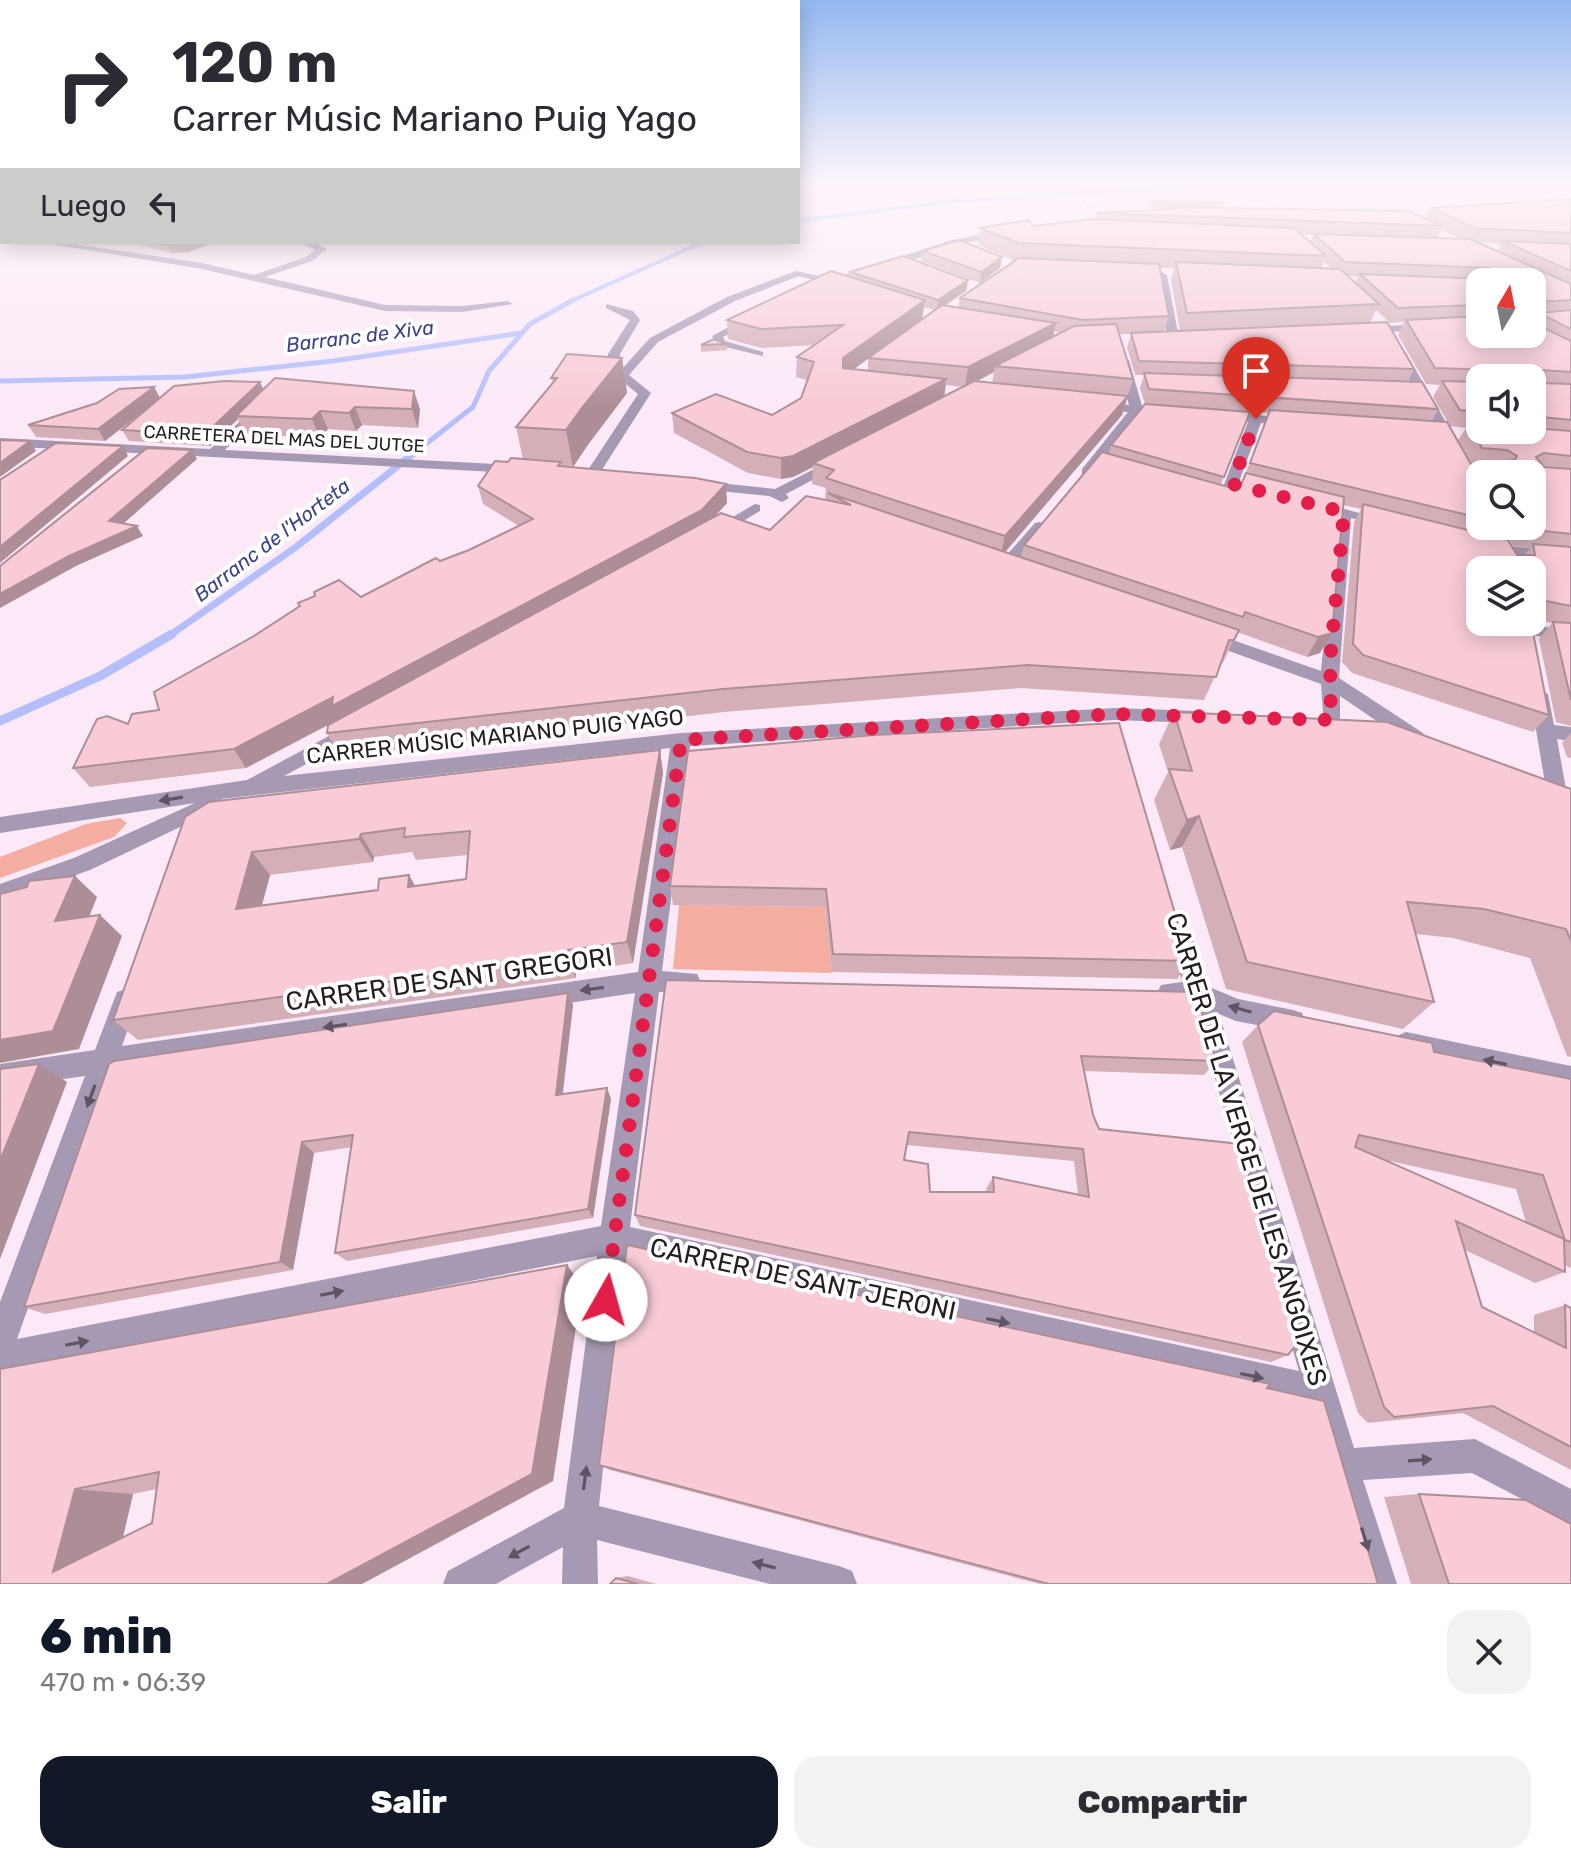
<!DOCTYPE html>
<html lang="es">
<meta charset="utf-8">
<style>
:root{--surface:#fff;--page:#f2f2f3;--text:#2b2b33;--muted:#7c7c81;--accent:#111827}
body{margin:0;font-family:Rubik,sans-serif;background:var(--page);color:var(--text);height:100vh;display:flex;flex-direction:column;font-size:30px;white-space:nowrap}
*{box-sizing:border-box;margin:0}
p{font-size:26px;color:var(--muted)}
.icon{flex:none;width:44px;height:44px;fill:none;stroke:currentColor;stroke-width:2;stroke-linecap:round;stroke-linejoin:round}
.map{position:relative;height:1584px;overflow:hidden}
.drawer{display:flex;flex-direction:column;background:var(--surface);flex:1}
.drawer>*{flex:none}
.guide{position:absolute;left:0px;top:0px;width:800px;height:244px;box-shadow:0 4px 20px #0003;background:#fff;color:var(--text);overflow:hidden}
.needle{width:52px;rotate:10deg}
.tools{position:absolute;left:1466px;top:268px;display:grid;gap:16px}
.tools a{display:grid;place-items:center;width:80px;height:80px;border-radius:16px;background:var(--surface);box-shadow:0 4px 20px #0003;font-size:40px}
.pin{position:absolute;display:grid;place-items:center;width:68px;height:68px;color:#fff;margin:-82px -34px;border-radius:50% 50% 50% 0;rotate:-45deg;box-shadow:0 0 8px #0007}
.pin .icon{rotate:45deg}
.me{position:absolute;width:88px;margin:-44px;rotate:7deg;stroke-linejoin:round;filter:drop-shadow(0 0 6px #0008)}
.turn{display:flex;align-items:center;gap:28px;height:168px;padding:0 40px;font-size:36px}
.turn .icon{width:104px;height:104px;stroke-width:2.5}
.turn b{display:block;font-size:56px;line-height:68px}
.then{display:flex;align-items:center;height:76px;padding:0 40px;background:#0003;gap:16px;font-size:30px}
.round{display:grid;place-items:center;flex:none;width:84px;height:84px;border-radius:24px;background:var(--page)}
.overview{display:flex;align-items:center;justify-content:space-between;height:136px;padding:0 40px}
h1{font-size:48px;font-weight:800;line-height:60px;color:var(--accent)}
.primary-button{display:flex;gap:16px;margin-top:auto;padding:16px 40px}
.primary-button a{flex:1;height:92px;border-radius:24px;background:var(--accent);color:#fff;font-size:32px;font-weight:800;line-height:92px;text-align:center}
.primary-button a+a{background:var(--page);color:var(--text)}
.map>svg:first-child{display:block}
</style>
<div class="map">
<svg width="1571" height="1584" viewBox="0 0 1571 1584">
<rect width="100%" height="100%" fill="#fbe9f7"/>
<g fill="#f4ada0">
<polygon points="120,818 127,823 114,837 0,878 0,857 86,824"/>
<polygon points="679,905 825,907 831,973 673,969"/>
</g>
<g fill="none" stroke-linecap="round" stroke-linejoin="round">
<g stroke="#b3befb" stroke-width="4">
<polyline points="798,221 944,202 1202,185"/>
<polyline points="571,301 703,242"/>
</g>
<g stroke="#b3befb" stroke-width="5">
<polyline points="0,381 185,377 333,361 522,333"/>
<polyline points="422,447 473,407 489,371 530,324 575,299"/>
</g>
<polyline stroke="#b3befb" stroke-width="7" points="169,636 296,547 424,445"/>
<polyline stroke="#b3befb" stroke-width="9" points="0,721 100,676 172,634"/>
<polyline stroke="#baabb7" stroke-width="2" stroke-dasharray="2 3" stroke-linecap="butt" points="1064,185 1100,215"/>
<g fill="#a599b3" fill-rule="evenodd">
<polygon points="1006,230 1009,235 957,244 837,287 818,288 822,283 799,276 735,301 658,342 629,375 651,393 596,479 584,476 638,394 607,369 608,354 630,320 606,308 606,304 633,311 640,320 620,354 621,370 650,338 727,297 796,271 832,279 952,240"/>
<rect x="0" y="234" width="2" height="6"/>
<polygon points="38,242 61,242 202,263 254,275 306,257 315,250 300,242 313,242 327,249 312,261 265,277 385,305 462,306 508,301 513,304 462,312 385,311 202,269"/>
<polygon points="1162,272 1167,275 1179,338 1173,341 1167,338 1157,275"/>
<polygon points="746,318 755,320 723,337 725,341 763,352 763,356 717,345 712,336"/>
<polygon points="1480,322 1480,328 1364,333 1359,330 1364,327"/>
<polygon points="1399,348 1405,351 1459,445 1457,448 1445,445 1393,351"/>
<polygon points="1123,357 1129,360 1142,406 1168,408 1174,412 1168,416 1141,413 1092,475 1082,475 1082,469 1128,412 1096,410 1090,406 1096,402 1129,405 1117,360"/>
<polygon points="260,403 266,407 264,410 225,450 517,465 524,469 517,473 0,446 0,438 210,449"/>
<polygon points="1220,412 1292,418 1298,422 1292,426 1261,423 1232,500 1225,504 1205,497 1212,493 1220,495 1248,422 1216,419 1216,413"/>
<polygon points="834,459 841,463 839,466 786,494 789,498 782,502 769,496 700,489 693,485 700,481 775,489"/>
<polygon points="1466,468 1496,470 1503,474 1480,474 1480,477 1461,475 1461,469"/>
<polygon points="1317,501 1390,522 1383,526 1351,518 1339,678 1423,733 1425,738 1423,743 1409,743 1340,696 1340,720 1331,727 1324,725 1321,684 1201,641 1199,637 1201,633 1213,633 1321,671 1337,514 1312,508 1312,502"/>
<polygon points="755,504 760,505 760,511 721,534 711,534 709,531"/>
<polygon points="1040,522 1047,526 1045,529 1010,571 998,571 998,565 1035,523"/>
<polygon points="1487,526 1501,526 1510,546 1571,553 1571,563 1514,556 1520,570 1504,570 1498,554 1484,549 1494,545"/>
<polygon points="1526,625 1571,630 1571,640 1520,634 1518,630"/>
<polygon points="1539,688 1548,694 1554,725 1571,727 1571,741 1557,739 1566,789 1556,797 1546,789 1530,694"/>
<path d="M1115 708 1198 711 1207 717 1198 723 1115 720 690 746 662 971 697 974 701 982 697 990 689 993 659 992 630 1227 1299 1371 1200 1026 1190 1004 1161 1001 1157 993 1161 985 1182 982 1170 937 1173 930 1181 927 1189 930 1192 937 1207 986 1238 999 1293 1010 1302 1013 1305 1021 1302 1029 1293 1032 1236 1021 1219 1014 1354 1448 1475 1439 1571 1489V1525L1472 1473 1363 1480 1397 1584H1361L1332 1487 1335 1479 1330 1477 1325 1465 1327 1461 1309 1405 626 1255 599 1506 839 1566 852 1571 857 1584H770L597 1540 598 1584H562L563 1547 496 1584H443L448 1571 564 1508 597 1256 0 1374V1302L85 1076 0 1088V1064L95 1050 117 992 126 989 135 992 138 1000 122 1046 638 972 670 748 221 799 223 803 220 808 90 870 0 902V884L74 858 195 803 0 833V817L247 780 355 722 364 729 362 734 284 776 681 733ZM635 993 601 1226 17 1339 112 1072Z"/>
<polygon points="1406,1032 1571,1066 1571,1090 1406,1056 1397,1052 1394,1044 1397,1036"/>
</g>
</g>
<g fill="#d5afb8" fill-rule="evenodd">
<path d="M1571 199V726L1556 722 1539 639 1552 623 1532 619V570H1480L1549 715 1533 732 1352 673 1342 662 1354 522 1361 509 1343 505 1320 653 1307 657 1237 632 1223 663H1221L1204 700 1021 688 724 712 340 756 327 733 339 718 246 768 90 787 73 768 128 724 159 710 254 636 299 606 298 603 315 596 361 597 440 561 469 550 519 526 483 504 478 486 508 462 523 459 516 427 553 383 551 378 622 358 627 393 587 446 573 467 727 503 715 516 770 530 828 501 825 499 826 488 812 484 813 467 793 477 781 479 748 473 674 433 672 413 772 415 801 398 807 380 796 377 797 357 814 345 762 348 728 339 727 320 849 277 850 272 968 280 966 291 944 306 958 308 960 298 1015 261 978 245 980 228 1033 226 1095 219 1097 213 1167 210H1153L1149 207 1150 201 1225 203 1224 208 1425 219 1430 208ZM1441 230 1461 239 1437 238ZM1302 235H1313L1310 242ZM1478 242 1501 244 1497 251ZM1324 262 1331 268H1321ZM1160 268H1174L1171 280 1180 331 1164 332 1169 316ZM1348 276 1358 277 1355 283ZM1480 282 1532 334H1480ZM924 307 935 310 922 319ZM1376 310 1390 323 1404 322 1398 335 1426 384 1440 385 1433 397 1450 426 1466 428 1458 440 1472 465 1489 466 1484 474H1532V526H1503L1513 546 1530 548 1524 555H1517L1492 536 1499 526H1480V480L1432 421 1438 409 1408 381 1414 369 1370 323ZM1054 331 1061 333 1053 337ZM1119 334H1131L1127 347 1135 375H1144L1140 388 1145 404 1111 445 1109 453 1024 545 1021 557 1005 552 1122 415 1133 379ZM868 358V371L854 369ZM994 372 992 383 976 382ZM1480 378H1532V430H1480ZM946 385 963 387 944 397ZM1250 412 1269 413 1241 485 1232 488 1221 484Z"/>
<polygon points="129,242 215,242 189,252 171,253"/>
<polygon points="923,251 1000,268 980,283 921,261"/>
<polygon points="727,344 727,350 701,352 701,345"/>
<polygon points="260,382 263,389 420,409 418,428 362,425 356,431 328,429 320,438 245,434 238,419 210,446 129,441 122,430"/>
<polygon points="154,387 160,398 105,441 36,437 28,425 97,403"/>
<polygon points="1174,712 1571,789 1571,1057 1567,1056 1530,958 1453,938 1416,934 1434,1002 1403,1029 1226,989 1182,847 1170,850 1154,800 1168,772 1159,744"/>
<polygon points="1571,733 1571,758 1567,757 1562,743"/>
<path d="M660 750 663 773 633 963 576 972V978L138 1040 113 1020 185 817ZM412 852 416 860 468 855 466 879 415 886 409 875 378 890 262 905 270 875 373 862 374 857Z"/>
<polygon points="688,751 1189,961 1177,979 831,972 825,907 673,905 670,886"/>
<path d="M666 980 1216 1061 1204 1075 1084 1071 1093 1115 1099 1129 1288 1355 1271 1362 640 1226 635 1215ZM907 1145 1074 1161 1078 1195 993 1177 986 1189 987 1192H930L904 1160Z"/>
<polygon points="568,993 573,1005 563,1094 611,1099 593,1218 347,1261 335,1253 352,1147 314,1153 293,1270 45,1314 24,1307 109,1064"/>
<path d="M1258 1025 1434 1052 1571 1079V1268L1564 1265 1565 1272 1535 1283 1465 1250 1482 1307 1534 1332V1315L1565 1305 1571 1308V1470L1463 1413 1368 1423 1358 1413 1242 1042ZM1385 1160 1516 1189 1526 1222Z"/>
<path d="M567 1265 582 1286 553 1481 0 1584V1369ZM157 1489 152 1523 123 1537 133 1494Z"/>
<polygon points="1267,1388 1378,1584 1040,1584 610,1470 599,1465"/>
<polygon points="1419,1494 1571,1584 1411,1584 1384,1497"/>
<polygon points="628,1576 656,1584 610,1584 616,1578"/>
</g>
<g fill="#ae8e96">
<polygon points="190,242 215,242 189,252 171,253 168,245"/>
<polygon points="1002,257 1000,268 980,283 981,272"/>
<polygon points="968,280 966,291 937,311 938,300"/>
<polygon points="925,300 922,319 842,378 843,358"/>
<polygon points="1543,315 1533,330 1532,331 1532,318"/>
<polygon points="1056,323 1052,342 995,366 994,372 965,387 968,367"/>
<polygon points="622,358 627,393 587,446 573,467 566,430 581,409"/>
<polygon points="946,379 944,399 813,463 813,467 793,477 781,479 781,458"/>
<polygon points="260,382 265,393 236,416 238,419 210,446 204,435"/>
<polygon points="154,387 160,398 105,441 98,429"/>
<polygon points="414,391 420,409 418,428 412,409"/>
<polygon points="1128,396 1122,415 1000,558 1005,536"/>
<polygon points="355,407 362,425 356,431 349,413"/>
<polygon points="320,411 328,429 320,438 312,419"/>
<polygon points="30,441 36,451 0,477 0,463"/>
<polygon points="123,446 128,456 0,563 0,547"/>
<polygon points="192,450 197,459 115,531 109,521"/>
<polygon points="726,484 727,503 704,528 246,768 234,749"/>
<polygon points="137,526 143,536 76,566 0,608 0,594 69,556"/>
<polygon points="1332,633 1320,653 1307,657 1318,637"/>
<polygon points="660,750 663,773 633,963 627,942"/>
<polygon points="1199,816 1182,847 1170,850 1187,820"/>
<polygon points="361,834 374,857 373,862 359,839"/>
<polygon points="252,852 270,875 255,931 236,909"/>
<polygon points="409,875 422,898 408,887"/>
<polygon points="75,876 97,897 79,942 55,921"/>
<polygon points="100,915 122,936 79,1049 0,1063 0,1040"/>
<polygon points="568,950 576,972 576,978 568,957"/>
<polygon points="568,993 573,1005 561,1106 556,1095"/>
<polygon points="39,1064 67,1082 0,1259 0,1161"/>
<polygon points="607,1088 611,1099 593,1218 588,1209"/>
<polygon points="302,1142 314,1153 293,1270 280,1262"/>
<polygon points="567,1265 582,1286 553,1481 362,1584 327,1584"/>
<polygon points="75,1489 133,1494 115,1571 53,1572"/>
</g>
<g fill="#f8cbd6" stroke="#ae8e96" stroke-width="2" fill-rule="evenodd">
<polygon points="1571,199 1571,233 1475,228 1430,208"/>
<polygon points="1150,201 1215,202 1225,203 1154,204"/>
<polygon points="1170,207 1408,211 1443,226 1097,213 1173,209"/>
<polygon points="1093,219 1294,228 1326,256 1019,243 980,228 1029,220 1033,226"/>
<polygon points="1314,234 1470,239 1571,284 1571,300 1539,302 1541,313 1571,310 1571,329 1543,315 1532,318 1532,282 1480,282 1480,305 1398,308 1360,274 1488,279 1490,268 1345,262"/>
<polygon points="959,240 1002,257 981,272 923,251"/>
<polygon points="1503,241 1571,244 1571,271"/>
<polygon points="157,242 190,242 185,244 168,245"/>
<polygon points="903,256 968,280 938,300 850,272"/>
<polygon points="1019,258 1159,264 1169,316 1083,320 960,298"/>
<polygon points="1176,262 1340,269 1379,304 1187,313"/>
<polygon points="831,271 925,300 843,358 843,368 946,379 793,456 781,458 747,452 672,413 716,394 772,415 801,398 814,362 797,357 843,325 761,329 727,320"/>
<polygon points="942,305 1056,323 968,367 868,358"/>
<polygon points="1480,316 1480,334 1532,334 1532,322 1571,341 1571,372 1542,370 1540,383 1571,384 1571,420 1532,416 1532,378 1490,378 1492,370 1435,368 1406,320"/>
<polygon points="1387,322 1414,369 1139,361 1131,333"/>
<polygon points="1116,324 1133,379 995,366 1074,326"/>
<polygon points="714,339 727,344 701,345"/>
<polygon points="567,354 622,358 581,409 566,430 516,427 557,378 551,378"/>
<polygon points="1144,373 1422,382 1438,409 1149,389"/>
<polygon points="275,378 414,391 412,409 355,407 349,413 320,411 312,419 236,416"/>
<polygon points="225,381 260,382 204,435 122,430 174,386"/>
<polygon points="974,381 1128,396 1005,536 826,478 834,470 813,463"/>
<polygon points="1442,381 1480,382 1480,412 1460,410"/>
<polygon points="154,387 98,429 28,425 97,403 119,389"/>
<polygon points="1145,404 1250,412 1224,477 1111,445"/>
<polygon points="1270,410 1447,422 1480,480 1480,518 1250,463"/>
<polygon points="1468,424 1480,425 1480,430 1532,430 1532,428 1571,431 1571,456 1544,453 1536,457 1544,467 1571,469 1571,534 1526,529 1524,526 1532,526 1532,474 1493,474 1494,468 1491,462 1515,460 1517,456 1507,450 1482,448"/>
<polygon points="0,440 30,441 0,463"/>
<polygon points="56,443 123,446 0,547 0,480"/>
<polygon points="147,448 192,450 109,521 137,526 69,556 0,594 0,566"/>
<polygon points="1102,452 1232,488 1241,485 1246,473 1344,497 1332,633 1318,637 1245,612 1243,617 1024,545"/>
<polygon points="511,458 561,462 558,466 695,478 726,484 702,510 332,706 333,697 234,749 73,768 97,719 107,716 128,724 132,714 159,710 154,692 254,636 300,606 298,603 315,596 314,592 339,580 361,597 436,558 440,561 469,550 533,519 478,486 495,461 508,462"/>
<polygon points="828,493 1239,630 1234,640 1229,640 1216,677 1028,665 723,689 327,733 328,725 721,513 770,530 806,496 851,505"/>
<polygon points="1363,504 1508,540 1517,555 1535,555 1533,544 1571,547 1571,606 1546,601 1532,602 1532,570 1480,570 1480,622 1531,622 1549,715 1363,655 1353,644"/>
<polygon points="1553,622 1571,623 1571,700"/>
<polygon points="1174,712 1387,722 1571,789 1571,941 1566,929 1484,909 1407,902 1434,1002 1247,962 1199,816 1187,820 1169,769 1192,771"/>
<polygon points="1119,723 1189,961 833,954 826,889 670,886 688,751 874,735"/>
<path d="M660 750 627 942 568 950V957L113 1020 185 817 209 802ZM405 828 404 837 470 831 466 879 408 887 409 875 379 879 378 890 236 909 252 852 359 839 361 834Z"/>
<polygon points="75,876 55,921 100,915 53,1031 0,1040 0,894 27,887 29,881"/>
<path d="M666 980 1196 992 1216 1061 1081 1056 1093 1115 1099 1129 1240 1144 1297 1344 1288 1355 635 1215ZM909 1132 1083 1149 1089 1197 993 1177 994 1192H930L928 1164 904 1160Z"/>
<polygon points="568,993 556,1095 607,1088 588,1209 335,1253 353,1135 302,1142 280,1262 24,1307 109,1064 114,1061"/>
<polygon points="1274,1011 1432,1043 1434,1052 1571,1079 1571,1242 1565,1240 1543,1175 1359,1135 1355,1147 1564,1239 1565,1272 1456,1221 1482,1307 1566,1348 1565,1305 1571,1308 1571,1447 1493,1406 1394,1417 1384,1407 1258,1025"/>
<polygon points="39,1064 0,1161 0,1069"/>
<polygon points="627,1245 1270,1384 1267,1388 1324,1401 1378,1584 1049,1584 599,1465"/>
<path d="M567 1265 532 1474 327 1584H0V1369ZM159 1472 152 1523 53 1572 75 1489Z"/>
<polygon points="1419,1494 1526,1500 1571,1524 1571,1584 1449,1584"/>
<polygon points="616,1578 638,1584 610,1584"/>
</g>
<defs><path id="oneway-solid" d="M-6-.8H1V-3.2L6.5 0L1 3.2V.8H-6Z" transform="scale(2)"/></defs>
<g fill="#5f5464">
<use href="#oneway-solid" transform="translate(171 799) rotate(171)"/>
<use href="#oneway-solid" transform="translate(592 989) rotate(172)"/>
<use href="#oneway-solid" transform="translate(1240 1009) rotate(-164)"/>
<use href="#oneway-solid" transform="translate(335 1026) rotate(172)"/>
<use href="#oneway-solid" transform="translate(1495 1062) rotate(-168)"/>
<use href="#oneway-solid" transform="translate(91 1096) rotate(110)"/>
<use href="#oneway-solid" transform="translate(332 1293) rotate(-11)"/>
<use href="#oneway-solid" transform="translate(998 1321) rotate(12)"/>
<use href="#oneway-solid" transform="translate(77 1343) rotate(-11)"/>
<use href="#oneway-solid" transform="translate(1252 1376) rotate(12)"/>
<use href="#oneway-solid" transform="translate(1420 1460) rotate(-4)"/>
<use href="#oneway-solid" transform="translate(585 1478) rotate(-83)"/>
<use href="#oneway-solid" transform="translate(1365 1539) rotate(73)"/>
<use href="#oneway-solid" transform="translate(519 1552) rotate(151)"/>
<use href="#oneway-solid" transform="translate(764 1565) rotate(-166)"/>
</g>
<linearGradient id="sky" x2="0" y2="1"><stop stop-color="#93b8f0"/><stop offset="0.45" stop-color="#fdf5fb"/><stop offset="1" stop-color="#fdf5fb" stop-opacity="0"/></linearGradient>
<rect width="1571" height="407" fill="url(#sky)"/>
<g fill="none" stroke-linecap="round" stroke-linejoin="round">
<polyline stroke="#e11d48" stroke-width="14" stroke-dasharray="0 25.2" points="606,1300 681,740 1115,714 1331,720 1330,662 1344,512 1232,484 1256,419"/>
</g>
<g text-anchor="middle" stroke-width="8" stroke-linejoin="round" paint-order="stroke">
<g font-size="18" fill="#261c24" stroke="#fff">
<text transform="translate(284 439) rotate(3)" y="6">CARRETERA DEL MAS DEL JUTGE</text>
</g>
<g font-size="20" font-style="italic" fill="#3d438a" stroke="#fff">
<text transform="translate(360 336) rotate(-7)" y="7">Barranc de Xiva</text>
<text transform="translate(272 540) rotate(-37)" y="7">Barranc de l'Horteta</text>
</g>
<g font-size="22" fill="#261c24" stroke="#fff">
<text transform="translate(495 736) rotate(-6)" y="8">CARRER MÚSIC MARIANO PUIG YAGO</text>
</g>
<g font-size="26" fill="#261c24" stroke="#fff">
<text transform="translate(449 979) rotate(-8)" y="9">CARRER DE SANT GREGORI</text>
<text transform="translate(1247 1149) rotate(73)" y="9">CARRER DE LA VERGE DE LES ANGOIXES</text>
<text transform="translate(803 1279) rotate(12)" y="9">CARRER DE SANT JERONI</text>
</g>
</g>
</svg>
<div class="tools">
<a><svg class="needle" viewBox="-14 -14 28 28"><path d="M0-13l5 13h-10z" fill="#e53935"/><path d="M0 13l5-13h-10z" fill="#7c7c81"/></svg></a>
<a><svg class="icon" aria-label="sound" viewBox="0 0 24 24"><path d="M4 9h4l5-4v14l-5-4H4zM17 9q2 3 0 6"/></svg></a>
<a><svg class="icon" aria-label="search" viewBox="0 0 24 24"><circle cx="10" cy="10" r="6"/><path d="M15 15l6 6"/></svg></a>
<a><svg class="icon" aria-label="layers" viewBox="0 0 24 24"><path d="M12 4l9 5-9 5-9-5zM3 14l9 5 9-5"/></svg></a>
</div>
<div class="pin" style="left:1256px;top:419px;background:#d93025"><svg class="icon" aria-label="arrive" viewBox="0 0 24 24"><path d="M6 21V4h12l-3 4 3 4H6"/></svg></div>
<svg class="me" style="left:606px;top:1300px" viewBox="-20 -20 40 40"><circle r="19" fill="#fff"/><path d="M0-13L10 11 0 6-10 11z" fill="#e11d48"/></svg>
<div class="guide">
<div class="turn"><svg class="icon" aria-label="right" viewBox="0 0 24 24"><path d="M7 20v-9h11M14 6l5 5-5 5"/></svg><div><b>120 m</b>Carrer Músic Mariano Puig Yago</div></div>
<div class="then">Luego<svg class="icon" aria-label="left" viewBox="0 0 24 24"><path d="M17 20v-9H6M10 6l-5 5 5 5"/></svg></div>
</div>
</div>
<section class="drawer">
<div class="overview"><div><h1>6 min</h1><p>470 m · 06:39</p></div><a class="round"><svg class="icon" aria-label="close" viewBox="0 0 24 24"><path d="M6 6l12 12M18 6L6 18"/></svg></a></div>
<div class="primary-button"><a>Salir</a><a>Compartir</a></div>
</section>
